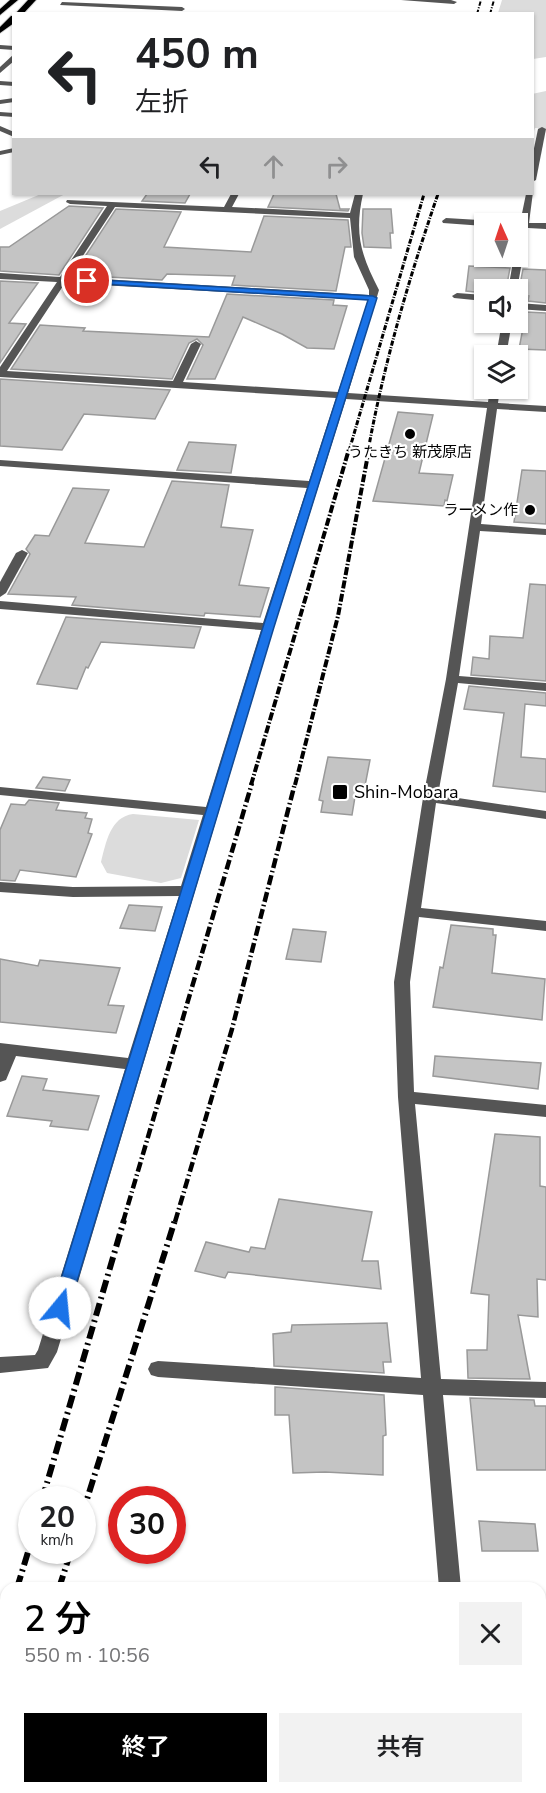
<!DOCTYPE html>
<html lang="ja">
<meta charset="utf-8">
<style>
:root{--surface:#fff;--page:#f2f2f2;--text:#202124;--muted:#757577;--accent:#000}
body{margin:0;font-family:"Nunito Sans","Noto Sans JP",sans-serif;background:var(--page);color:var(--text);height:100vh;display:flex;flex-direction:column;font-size:22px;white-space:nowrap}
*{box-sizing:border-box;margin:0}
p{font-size:20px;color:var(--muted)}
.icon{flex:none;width:33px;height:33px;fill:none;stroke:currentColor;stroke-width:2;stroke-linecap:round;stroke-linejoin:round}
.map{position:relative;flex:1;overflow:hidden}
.sheet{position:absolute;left:0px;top:1582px;width:546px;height:212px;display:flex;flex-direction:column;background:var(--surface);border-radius:18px 18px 0 0;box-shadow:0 2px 4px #0004}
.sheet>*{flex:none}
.guide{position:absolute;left:12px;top:12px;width:522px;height:183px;border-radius:0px;box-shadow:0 2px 4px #0004;background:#fff;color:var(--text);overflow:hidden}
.needle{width:39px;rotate:357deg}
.buttons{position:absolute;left:474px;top:213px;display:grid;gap:12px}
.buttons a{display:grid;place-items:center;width:54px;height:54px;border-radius:0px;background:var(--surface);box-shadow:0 2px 4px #0004;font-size:30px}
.speed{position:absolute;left:18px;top:1486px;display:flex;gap:12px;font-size:30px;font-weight:700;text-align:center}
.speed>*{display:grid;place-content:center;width:78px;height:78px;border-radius:50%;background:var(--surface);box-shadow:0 2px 4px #0004;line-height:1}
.speed small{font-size:15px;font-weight:400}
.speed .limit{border:9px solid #d22;background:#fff;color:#111}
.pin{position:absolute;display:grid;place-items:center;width:51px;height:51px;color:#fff;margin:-26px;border:3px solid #fff;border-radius:50%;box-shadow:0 2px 6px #0007}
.me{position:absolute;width:66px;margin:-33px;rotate:17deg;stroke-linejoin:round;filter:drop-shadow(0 0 4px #0008)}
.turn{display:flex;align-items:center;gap:21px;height:126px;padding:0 24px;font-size:27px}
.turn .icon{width:78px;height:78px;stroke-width:2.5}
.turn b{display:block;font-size:42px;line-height:51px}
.lanes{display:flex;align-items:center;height:57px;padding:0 24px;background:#0003;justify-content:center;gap:30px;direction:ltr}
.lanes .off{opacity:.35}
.round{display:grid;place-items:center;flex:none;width:63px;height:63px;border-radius:0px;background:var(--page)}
.headline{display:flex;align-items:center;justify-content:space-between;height:102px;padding:0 24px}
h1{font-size:36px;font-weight:600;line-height:45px;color:var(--accent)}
.button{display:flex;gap:12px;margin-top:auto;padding:12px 24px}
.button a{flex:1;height:69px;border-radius:0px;background:var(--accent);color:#fff;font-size:24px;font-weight:600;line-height:69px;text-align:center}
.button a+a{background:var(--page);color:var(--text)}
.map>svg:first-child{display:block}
</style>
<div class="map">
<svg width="546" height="1793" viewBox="0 0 546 1793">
<rect width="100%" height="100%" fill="#fff"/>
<g fill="#dcdcdc">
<polygon points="502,0 546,0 546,57 533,59 532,14 498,13"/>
<polygon points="546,91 546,129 535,128 532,137 532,94"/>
<polygon points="41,194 65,194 0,229 0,211"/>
<path d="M133 814 199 820 181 878 161 883 107 873 101 862C106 843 110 817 133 814Z"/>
</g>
<g fill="#c4c4c4" stroke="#999" stroke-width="1.5">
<polygon points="147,194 190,194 185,203 142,201"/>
<polygon points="274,194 336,194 340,209 349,209 348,211 268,207"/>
<polygon points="69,206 103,208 59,275 0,271 0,247 9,247"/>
<polygon points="116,209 181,212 164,247 251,252 264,216 348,220 351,247 345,247 336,291 232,285 235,276 167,274 162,280 73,275"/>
<polygon points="363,209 391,209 393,233 390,233 391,248 364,247 362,233"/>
<polygon points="469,266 510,268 506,290 484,290 484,293 466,291"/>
<polygon points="523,269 546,270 546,303 528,301 529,296 518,295"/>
<polygon points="0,281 38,283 9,323 26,324 0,363"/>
<polygon points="227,294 334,300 333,305 347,306 334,349 307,348 282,334 243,317 215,379 187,379 203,345 197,339 189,343 172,379 11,369 40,325 85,328 83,331 209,337"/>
<polygon points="526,312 546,313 546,350 519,349"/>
<polygon points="0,379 170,390 155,419 84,414 62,450 0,446"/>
<polygon points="398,412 433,415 419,473 453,475 447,501 445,500 444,506 373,501"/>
<polygon points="189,442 236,445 231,473 177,470"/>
<polygon points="522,470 546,471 546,524 514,522"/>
<polygon points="172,481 229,485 221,527 253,530 239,585 269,588 260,617 205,613 204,616 72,605 76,597 8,594 30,554 26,549 35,535 49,536 73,488 109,490 85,543 144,547"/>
<polygon points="530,584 546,585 546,681 471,675 473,657 489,659 490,636 523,638"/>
<polygon points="66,617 201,627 194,648 101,642 88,668 86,667 77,689 37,684"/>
<polygon points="469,686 546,693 546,706 525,704 521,757 546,759 546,792 493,786 504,713 464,709"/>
<polygon points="328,757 370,760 364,791 356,791 352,815 321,812 323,801 319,800"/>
<polygon points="43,777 70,780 65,791 36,788"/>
<polygon points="29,800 59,803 56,810 87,813 85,818 92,819 88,833 92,834 76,877 20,870 15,881 0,880 0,830 11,804 25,805"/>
<polygon points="129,905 162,907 155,931 120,928"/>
<polygon points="451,925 493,929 493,935 496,935 492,973 545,979 542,1020 433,1007 440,967 443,968"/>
<polygon points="293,929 326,932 321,962 286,959"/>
<polygon points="0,959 38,966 40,960 120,968 108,1005 124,1006 116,1033 0,1022"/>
<polygon points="435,1056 541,1063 538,1089 433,1076"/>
<polygon points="22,1076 47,1079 43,1090 99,1096 88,1130 50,1126 52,1121 7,1116"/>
<polygon points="495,1134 540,1137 540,1186 546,1187 546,1280 537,1279 538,1317 518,1315 530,1379 468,1378 467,1350 487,1350 489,1295 471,1293"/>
<polygon points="279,1199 372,1212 362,1261 378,1261 381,1289 228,1272 225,1278 195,1271 206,1242 249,1252 251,1247 265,1249"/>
<polygon points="387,1323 391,1362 383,1362 384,1373 274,1366 273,1334 291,1332 292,1325"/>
<polygon points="275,1387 384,1395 386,1435 383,1436 383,1475 325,1472 293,1473 289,1415 275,1415"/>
<polygon points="470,1398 534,1400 535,1406 546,1406 546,1470 477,1470"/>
<polygon points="479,1521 535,1524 538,1551 482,1551"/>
</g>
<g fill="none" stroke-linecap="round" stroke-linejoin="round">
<defs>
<g id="highway">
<polygon points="10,0 18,0 0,15 0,9"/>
<polygon points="28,0 36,0 23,14 15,14"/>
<polygon points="11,16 14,16 14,23 0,33 0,27"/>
</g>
</defs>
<use href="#highway" stroke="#dbdbdb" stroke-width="2"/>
<g fill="#555" fill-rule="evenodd">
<polygon points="401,0 451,0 457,2 454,4"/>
<polygon points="62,2 182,7 185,9 182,11 60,5"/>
<polygon points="0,45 14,46 14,50 0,49"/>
<polygon points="14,54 14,61 0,73 0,67"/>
<polygon points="0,81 14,82 14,86 0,85"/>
<polygon points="14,98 14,102 0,104 0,100"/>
<polygon points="0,112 14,113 14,117 0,116"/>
<polygon points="0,126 14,132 14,137 0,131"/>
<polygon points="542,127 546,129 536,180 532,182 532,158 538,129"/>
<polygon points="14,148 14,152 0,155 0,151"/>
<polygon points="533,192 529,223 546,223 546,229 528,228 517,290 508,290 514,256 518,256 519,228 515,224 520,223 526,194"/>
<path d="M231 194H239L232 207 350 213 355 194H363C354 234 361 255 379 290L348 393 488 402 490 388H500L498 403 546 406V412L497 409 481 524 546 529V535L480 531 459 676 546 683V691L458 683 438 795 546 811V819L436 803 421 908 546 921V931L419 917 410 982 414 1092 546 1105V1117L415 1104 441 1379 546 1382V1398L443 1395 461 1588H439L423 1395 158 1377 151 1375 148 1369 151 1363 158 1361 421 1378 398 1097 394 982 423 798 446 679 487 408 346 399 274 627 57 1352 48 1368 0 1373V1357L35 1355 38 1350 125 1069 16 1056 6 1080 0 1082V1043L128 1058 179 896 73 897 0 892V882L73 887 181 886 203 815 0 795V787L206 807 261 630 0 609V601L263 623 307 488 0 466V460L309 481 336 398 0 377V367L57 282 0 279V273L60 277 107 206 70 204 66 202 67 200 224 207ZM115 207 350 218 354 257 369 290V295L69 277ZM65 283 368 300 338 392 183 382 201 344 196 341 191 344 173 381 7 371Z"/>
<polygon points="446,218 496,221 500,224 484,224 484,226 443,223 442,221"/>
<polygon points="457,293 484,295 484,301 454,298 452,296"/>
<polygon points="518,303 546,305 546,311 518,309"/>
<polygon points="502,322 512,322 506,356 496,356"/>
<polygon points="22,550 28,553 6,593 0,597 0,582 16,553"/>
<polygon points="540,1748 546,1749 546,1771 540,1770"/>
<polygon points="456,1788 480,1788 481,1793 457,1793"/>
</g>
<use href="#highway" fill="#000" fill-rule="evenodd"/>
<g stroke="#000" stroke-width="2" stroke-dasharray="4.5 1.5 1 1.5" stroke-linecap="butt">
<polyline points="477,14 481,0"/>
<polyline points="490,14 494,0"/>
</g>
<g stroke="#000" stroke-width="3" stroke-dasharray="5 1.5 1 1.5" stroke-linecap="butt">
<polyline points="349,451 424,194"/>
<path d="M368 451C384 363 409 278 438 194"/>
</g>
<g stroke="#000" stroke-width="4" stroke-dasharray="8 2 1.5 2" stroke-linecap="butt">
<polyline points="251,785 349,449"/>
<polyline points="295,785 338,616 369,449"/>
</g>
<g stroke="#000" stroke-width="4.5" stroke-dasharray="10 3 1.5 3" stroke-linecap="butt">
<polyline points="123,1222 252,783"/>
<polyline points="175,1222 232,1029 295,783"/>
</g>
<g stroke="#000" stroke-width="6" stroke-dasharray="13 4.5 2 4.5" stroke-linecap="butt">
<polyline points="42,1500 124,1220"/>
<polyline points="82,1515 175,1220"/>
<polyline points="17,1588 32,1539"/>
<polyline points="59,1588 71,1551"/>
<polyline points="0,1649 6,1628"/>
<polyline points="0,1778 6,1758"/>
</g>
</g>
<polygon fill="#1a73e8" stroke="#114b97" stroke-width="1.5" points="84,279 373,296 377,298 274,627 69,1308 67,1312 60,1314 54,1312 52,1308 263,627 368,300 87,283 84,283"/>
<g fill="#000" stroke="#fff" stroke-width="2">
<circle cx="410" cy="434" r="6"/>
<circle cx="530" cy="510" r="6"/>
<rect x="332" y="784" width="16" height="16" rx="3"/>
</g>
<g text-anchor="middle" stroke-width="4.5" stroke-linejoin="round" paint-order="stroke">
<g font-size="15" fill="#000" stroke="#fff">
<text x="410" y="457">うたきち 新茂原店</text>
<text x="518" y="515" text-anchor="end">ラーメン作</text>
</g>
<g font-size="18" fill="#000" stroke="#fff" text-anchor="start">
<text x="354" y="798">Shin-Mobara</text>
</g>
</g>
</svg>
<div class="buttons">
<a><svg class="needle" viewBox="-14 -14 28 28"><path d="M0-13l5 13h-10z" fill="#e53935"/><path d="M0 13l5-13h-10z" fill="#757577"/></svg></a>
<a><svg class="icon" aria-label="sound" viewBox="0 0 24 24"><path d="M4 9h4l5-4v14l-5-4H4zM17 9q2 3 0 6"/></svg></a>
<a><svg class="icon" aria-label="layers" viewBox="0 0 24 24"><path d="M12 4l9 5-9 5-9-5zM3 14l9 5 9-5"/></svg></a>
</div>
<div class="speed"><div>20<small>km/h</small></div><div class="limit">30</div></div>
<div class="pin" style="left:87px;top:281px;background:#d93025"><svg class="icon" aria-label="arrive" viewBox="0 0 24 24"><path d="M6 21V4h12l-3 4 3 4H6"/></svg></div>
<svg class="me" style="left:60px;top:1308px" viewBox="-20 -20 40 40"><circle r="19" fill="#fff"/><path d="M0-13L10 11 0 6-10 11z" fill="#1a73e8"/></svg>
<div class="guide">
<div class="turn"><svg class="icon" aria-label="left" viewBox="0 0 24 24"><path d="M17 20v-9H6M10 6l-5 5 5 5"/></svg><div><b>450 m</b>左折</div></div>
<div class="lanes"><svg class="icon" aria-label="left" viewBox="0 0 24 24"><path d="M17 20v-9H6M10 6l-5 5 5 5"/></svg><svg class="icon off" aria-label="ahead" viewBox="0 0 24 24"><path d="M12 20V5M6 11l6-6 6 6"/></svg><svg class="icon off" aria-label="right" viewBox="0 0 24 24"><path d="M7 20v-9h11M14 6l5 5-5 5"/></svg></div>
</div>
<section class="sheet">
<div class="headline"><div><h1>2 分</h1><p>550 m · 10:56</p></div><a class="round"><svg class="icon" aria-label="close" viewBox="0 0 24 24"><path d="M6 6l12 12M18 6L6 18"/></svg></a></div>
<div class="button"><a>終了</a><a>共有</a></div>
</section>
</div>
